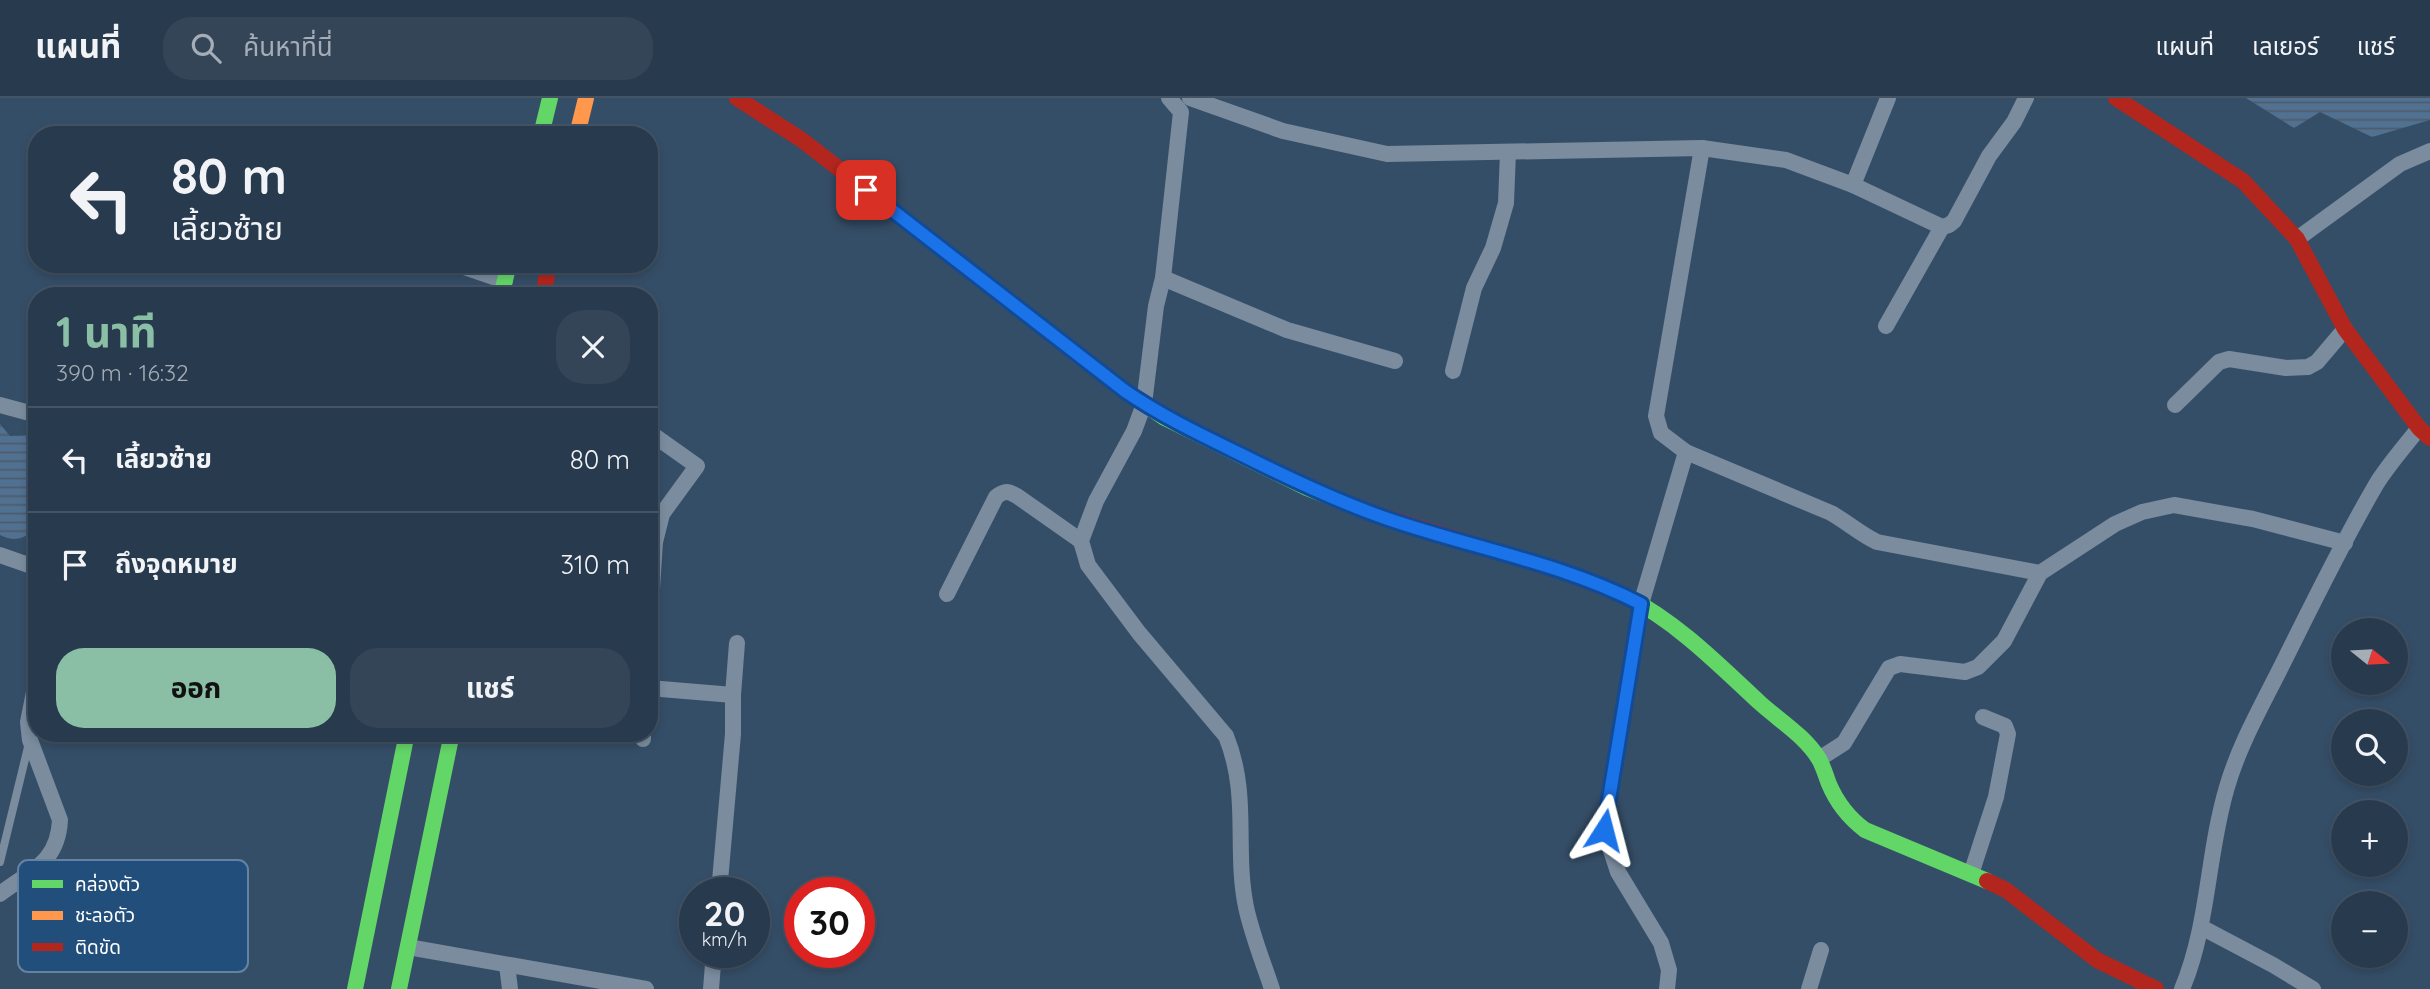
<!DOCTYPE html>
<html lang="th">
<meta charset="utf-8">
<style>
:root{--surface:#283a4d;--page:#344557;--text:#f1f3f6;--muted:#a5adb6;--line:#445465;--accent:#8abfa5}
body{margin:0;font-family:Quicksand,"Noto Sans Thai",sans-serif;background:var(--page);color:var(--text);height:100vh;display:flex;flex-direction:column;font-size:26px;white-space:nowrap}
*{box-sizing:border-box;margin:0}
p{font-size:23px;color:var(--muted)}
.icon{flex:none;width:38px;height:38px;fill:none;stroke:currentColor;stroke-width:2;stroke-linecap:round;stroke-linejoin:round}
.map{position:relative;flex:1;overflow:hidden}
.panel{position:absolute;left:28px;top:189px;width:630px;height:455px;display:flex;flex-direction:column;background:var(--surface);border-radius:28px;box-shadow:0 4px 10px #0003,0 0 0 2px var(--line)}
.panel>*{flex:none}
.banner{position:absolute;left:28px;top:28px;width:630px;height:147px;border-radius:28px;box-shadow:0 4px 10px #0003,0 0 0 2px var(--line);background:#283a4d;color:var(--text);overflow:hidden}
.needle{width:46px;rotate:108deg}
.fabs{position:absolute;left:2331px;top:520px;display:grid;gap:14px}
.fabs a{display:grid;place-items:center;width:77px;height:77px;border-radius:50%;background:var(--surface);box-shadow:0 4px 10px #0003,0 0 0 2px var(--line);font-size:35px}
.speed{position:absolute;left:679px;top:779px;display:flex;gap:14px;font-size:35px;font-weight:700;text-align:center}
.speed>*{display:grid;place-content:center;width:91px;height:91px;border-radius:50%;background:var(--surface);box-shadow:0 4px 10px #0003,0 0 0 2px var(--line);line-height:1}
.speed small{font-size:18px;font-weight:400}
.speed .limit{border:10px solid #d22;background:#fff;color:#111}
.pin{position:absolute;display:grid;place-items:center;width:60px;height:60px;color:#fff;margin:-30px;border-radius:14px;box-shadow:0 4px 10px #0006}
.me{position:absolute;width:77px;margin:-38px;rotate:9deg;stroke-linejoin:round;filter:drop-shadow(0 0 5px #0008)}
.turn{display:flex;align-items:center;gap:24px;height:147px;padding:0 28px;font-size:32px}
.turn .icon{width:91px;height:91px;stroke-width:2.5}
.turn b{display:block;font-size:49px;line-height:60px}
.round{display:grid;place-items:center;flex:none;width:74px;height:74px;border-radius:28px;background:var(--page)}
.headline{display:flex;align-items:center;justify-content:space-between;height:119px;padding:0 28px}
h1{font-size:42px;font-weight:700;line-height:52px;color:var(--accent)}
.cta{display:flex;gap:14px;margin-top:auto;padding:14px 28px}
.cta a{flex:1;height:80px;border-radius:28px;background:var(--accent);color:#111;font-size:28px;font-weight:700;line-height:80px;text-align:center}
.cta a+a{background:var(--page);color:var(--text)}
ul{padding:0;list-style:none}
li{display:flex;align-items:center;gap:21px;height:105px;padding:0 28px;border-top:2px solid var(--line)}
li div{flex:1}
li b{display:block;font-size:26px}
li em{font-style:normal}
header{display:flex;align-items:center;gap:42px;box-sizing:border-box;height:98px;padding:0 35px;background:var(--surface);border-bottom:2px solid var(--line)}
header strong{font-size:33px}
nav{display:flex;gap:38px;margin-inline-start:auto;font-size:24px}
.search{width:490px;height:63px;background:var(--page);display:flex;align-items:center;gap:18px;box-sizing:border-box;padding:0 24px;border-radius:28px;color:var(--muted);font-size:26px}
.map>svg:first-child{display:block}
</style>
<header>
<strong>แผนที่</strong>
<div class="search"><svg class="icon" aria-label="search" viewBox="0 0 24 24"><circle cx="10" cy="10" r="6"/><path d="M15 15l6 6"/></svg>ค้นหาที่นี่</div>
<nav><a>แผนที่</a><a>เลเยอร์</a><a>แชร์</a></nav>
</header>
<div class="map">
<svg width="2430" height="891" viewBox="0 0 2430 891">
<defs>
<pattern id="water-rules" width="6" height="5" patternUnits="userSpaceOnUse" patternTransform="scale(1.75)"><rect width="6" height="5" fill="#517193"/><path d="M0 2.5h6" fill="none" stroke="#4e5b68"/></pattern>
</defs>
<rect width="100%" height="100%" fill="#354e67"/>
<g fill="url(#water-rules)">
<polygon points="2246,0 2430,0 2430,22 2372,39 2320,14 2294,30"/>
<path d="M0 326 10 338 31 337 37 340V430C24 440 16 445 0 437Z"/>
</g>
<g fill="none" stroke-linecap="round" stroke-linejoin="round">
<polyline stroke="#7a8c9e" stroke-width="8" points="0,764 29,645"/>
<g stroke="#7a8c9e" stroke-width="16">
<path d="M1169 0 1181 14 1163 180 1156 208 1144 306 1134 333 1096 403 1081 443 1088 467 1139 535 1226 638C1250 697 1234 750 1246 809 1252 837 1263 864 1272 891"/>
<polyline points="1190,0 1283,33 1387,56 1702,50 1786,62 1853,87 1942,129 1949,127 1954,123 1989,58 2014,24 2026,0"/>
<path d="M1702 50 1656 318 1661 335 1686 354 1831 415C1847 424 1860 436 1877 444L2040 475"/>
<polyline points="1853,87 1888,0"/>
<polyline points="2297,141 2400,66 2430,53"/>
<polyline points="455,166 505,183"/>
<polyline points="1163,180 1287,232 1395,263"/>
<polyline points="1886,228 1942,129"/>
<polyline points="1453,273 1474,190 1493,150 1506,105 1508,54"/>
<polyline points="0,307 37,317"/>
<polyline points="2175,307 2219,264 2229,261 2286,270 2308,269 2317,264 2345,231"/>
<polyline points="649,334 697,368 662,416 655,444 649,538"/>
<polyline points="0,457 37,470"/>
<path d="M947 496 996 399C1005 392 1008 393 1017 398L1081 443"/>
<polyline points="649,590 733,597"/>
<polyline points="643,641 643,635"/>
<polyline points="1819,661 1844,645 1889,570 1900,566 1965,574 1978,569 2004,543 2040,475 2115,426 2142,414 2174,407 2253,421 2345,445"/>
<polyline points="1971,776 1996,699 2008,636 2005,628 1983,619"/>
<polyline points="719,794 733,636 733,597 737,545"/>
<path d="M0 796C30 773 58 765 60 722L30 642 28 624 37 579"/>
<polyline points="2201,829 2273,867 2313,891"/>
<polyline points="408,849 646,891"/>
<polyline points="507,867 510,891"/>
<polyline points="711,891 714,854"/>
<polyline points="1667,891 1669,872 1661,845 1618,774 1604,731 1641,506 1686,354"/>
<polyline points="1809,891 1821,852"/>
<path d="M2182 891C2209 827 2207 756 2227 689 2240 644 2265 602 2286 559 2315 501 2344 441 2377 385 2389 366 2405 348 2419 330"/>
</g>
<g stroke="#63d668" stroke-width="16">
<polyline points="541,37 550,0"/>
<polyline points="996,193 1125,293 1163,319 1307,390 1369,414"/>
<polyline points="501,198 509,166"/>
<path d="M1626 498C1678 525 1718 566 1760 605 1780 623 1805 638 1819 661 1823 668 1826 678 1829 686 1837 705 1849 720 1865 732L1987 783"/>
<polyline points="355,891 407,635"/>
<polyline points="399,891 452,635"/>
</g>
<polyline stroke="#ff974d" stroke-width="16" points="577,37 586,0"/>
<g stroke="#b3261e" stroke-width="16">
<polyline points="737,0 802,42 996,193"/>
<polyline points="2116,0 2243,83 2297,141 2345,231 2419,330 2430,340"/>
<polyline points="543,198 549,166"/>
<polyline points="1369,414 1552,470 1626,498"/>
<polyline points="1987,783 2006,792 2097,862 2156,891"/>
</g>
</g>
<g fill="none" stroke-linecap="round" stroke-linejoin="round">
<defs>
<path id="route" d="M866 92 1125 293C1163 319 1201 337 1242 357 1290 381 1338 404 1388 421 1472 450 1562 465 1641 506L1604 732"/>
</defs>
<use href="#route" stroke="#114b97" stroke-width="18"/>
<use href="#route" stroke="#1a73e8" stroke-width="12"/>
</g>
<rect x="18" y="762" width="230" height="112" rx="10" fill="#214e7b" stroke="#6483a3" stroke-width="2"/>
<rect x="32" y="782" width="31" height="8" fill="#63d668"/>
<rect x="32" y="813" width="31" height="9" fill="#ff974d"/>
<rect x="32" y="845" width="31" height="8" fill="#b3261e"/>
<g font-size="19" fill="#fff">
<text x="75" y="793">คล่องตัว</text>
<text x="75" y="824">ชะลอตัว</text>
<text x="75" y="856">ติดขัด</text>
</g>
</svg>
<div class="fabs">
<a><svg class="needle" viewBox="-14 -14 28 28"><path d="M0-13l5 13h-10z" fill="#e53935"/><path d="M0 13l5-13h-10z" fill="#a5adb6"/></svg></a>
<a><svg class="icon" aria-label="search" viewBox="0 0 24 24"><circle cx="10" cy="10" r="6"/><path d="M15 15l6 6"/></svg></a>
<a>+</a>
<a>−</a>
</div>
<div class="speed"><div>20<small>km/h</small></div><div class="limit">30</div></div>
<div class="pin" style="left:866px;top:92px;background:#d93025"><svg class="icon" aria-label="arrive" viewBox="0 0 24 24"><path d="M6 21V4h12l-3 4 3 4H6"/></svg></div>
<svg class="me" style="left:1604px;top:732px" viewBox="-20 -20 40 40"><path d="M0-17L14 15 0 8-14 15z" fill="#1a73e8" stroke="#fff" stroke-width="4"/></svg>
<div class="banner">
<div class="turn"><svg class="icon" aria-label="left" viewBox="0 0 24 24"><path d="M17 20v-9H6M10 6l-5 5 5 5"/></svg><div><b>80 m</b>เลี้ยวซ้าย</div></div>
</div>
<section class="panel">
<div class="headline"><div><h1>1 นาที</h1><p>390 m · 16:32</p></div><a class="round"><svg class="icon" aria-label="close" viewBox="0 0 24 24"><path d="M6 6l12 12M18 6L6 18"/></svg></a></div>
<ul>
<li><svg class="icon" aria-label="left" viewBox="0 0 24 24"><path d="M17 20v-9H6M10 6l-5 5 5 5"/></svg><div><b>เลี้ยวซ้าย</b></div><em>80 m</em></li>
<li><svg class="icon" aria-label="arrive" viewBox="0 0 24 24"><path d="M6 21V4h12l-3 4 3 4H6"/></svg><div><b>ถึงจุดหมาย</b></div><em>310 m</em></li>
</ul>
<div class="cta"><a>ออก</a><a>แชร์</a></div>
</section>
</div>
